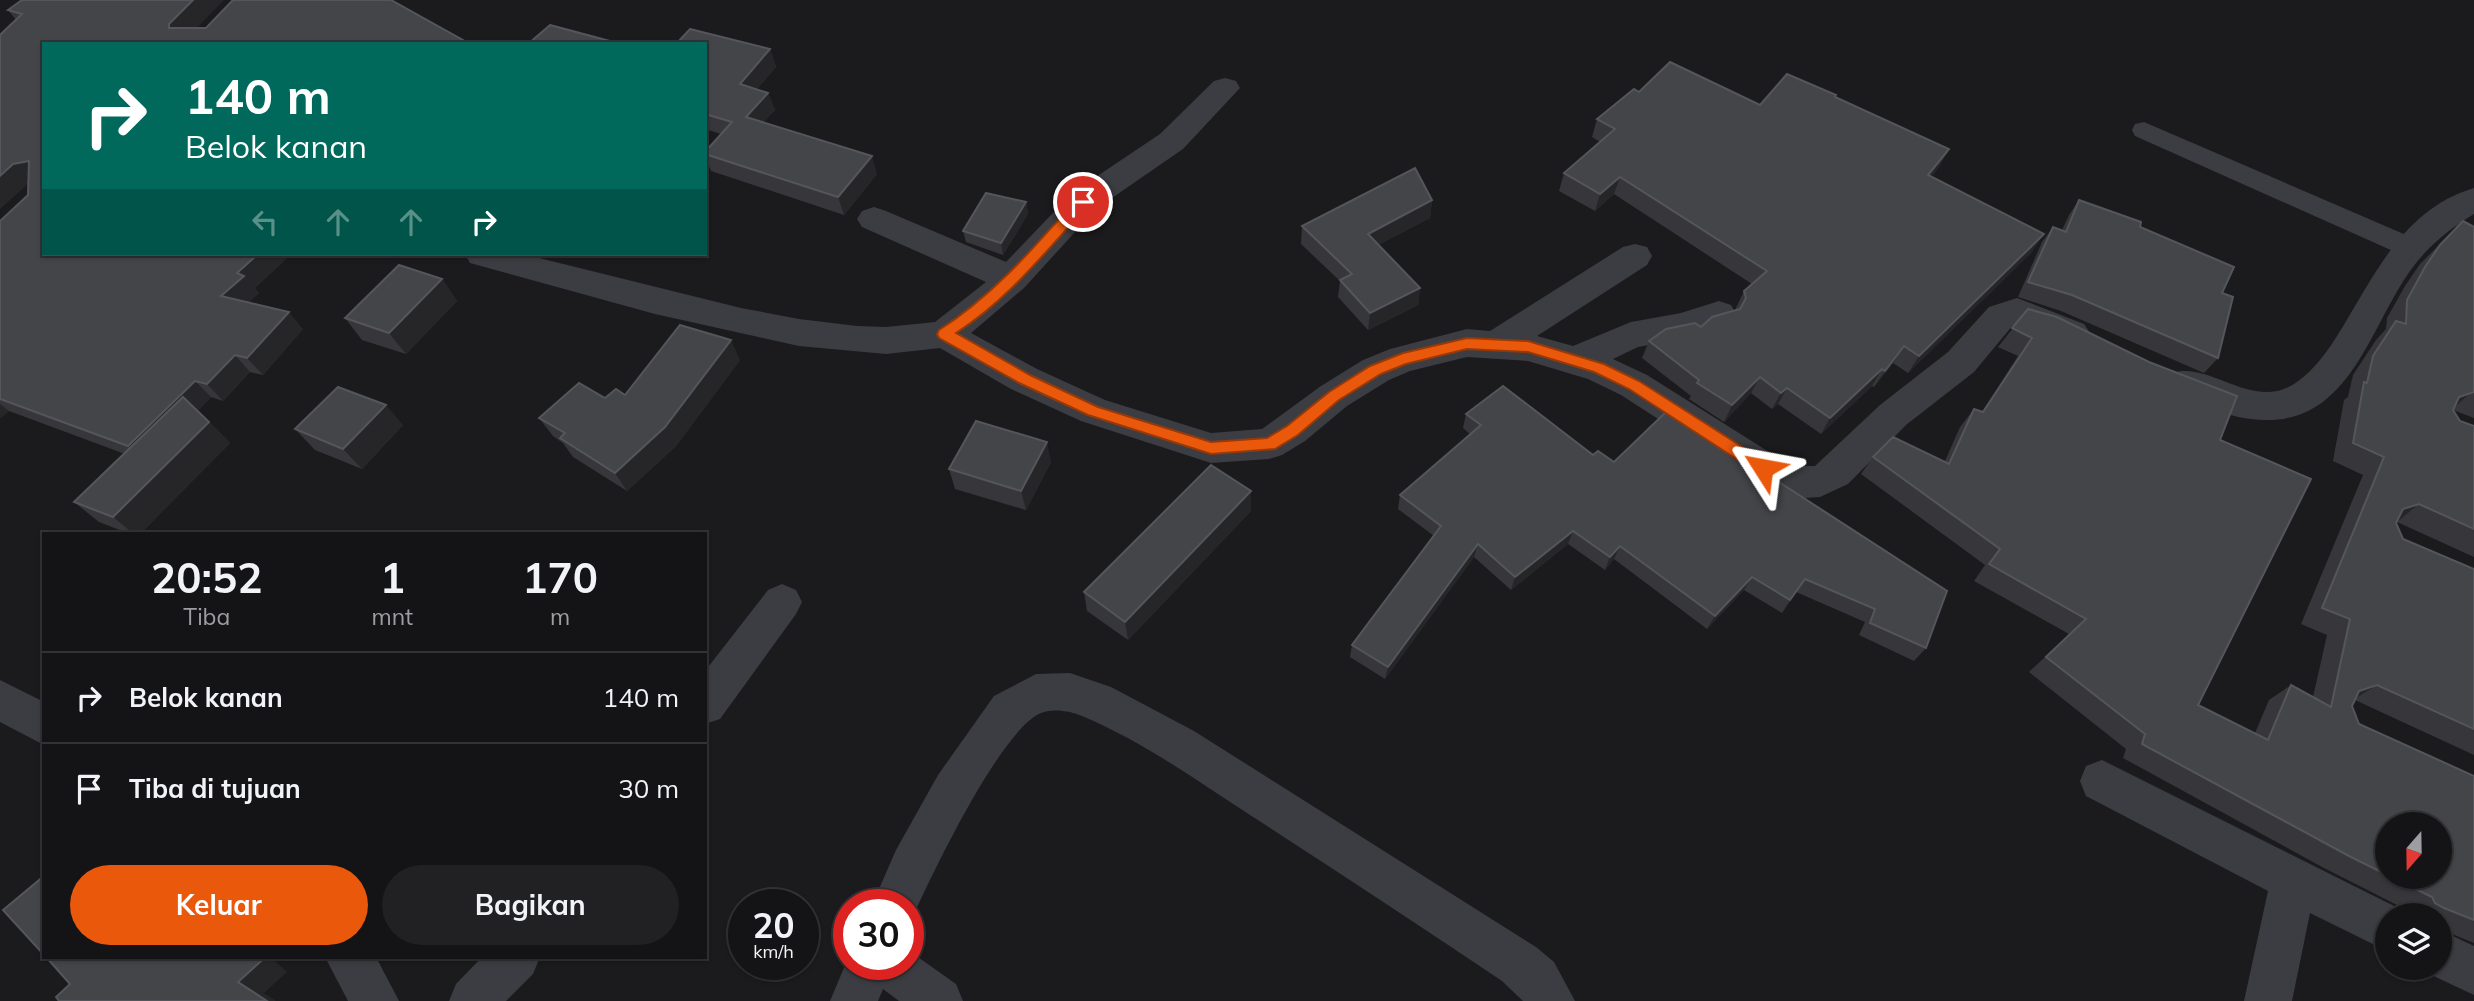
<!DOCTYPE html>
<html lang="id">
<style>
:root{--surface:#141416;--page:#212123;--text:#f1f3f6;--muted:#9d9ea1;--line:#333335;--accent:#ea580c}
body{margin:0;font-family:Mulish,sans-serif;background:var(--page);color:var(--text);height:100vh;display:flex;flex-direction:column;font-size:26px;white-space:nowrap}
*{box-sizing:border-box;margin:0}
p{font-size:23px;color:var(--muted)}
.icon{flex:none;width:38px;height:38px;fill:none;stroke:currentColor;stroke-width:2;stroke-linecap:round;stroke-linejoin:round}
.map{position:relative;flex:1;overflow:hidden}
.sheet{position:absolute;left:42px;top:532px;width:665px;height:427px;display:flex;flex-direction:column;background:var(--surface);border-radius:0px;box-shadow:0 2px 5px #0004,0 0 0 2px var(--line)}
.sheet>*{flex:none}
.top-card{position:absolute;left:42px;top:42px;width:665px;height:214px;border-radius:0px;box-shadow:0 2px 5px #0004,0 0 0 2px var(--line);background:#00695c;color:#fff;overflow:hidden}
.needle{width:46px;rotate:200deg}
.fabs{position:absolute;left:2375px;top:812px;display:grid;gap:14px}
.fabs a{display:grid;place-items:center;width:77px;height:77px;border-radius:50%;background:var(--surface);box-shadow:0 2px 5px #0004,0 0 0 2px var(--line);font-size:35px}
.speed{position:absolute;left:728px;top:889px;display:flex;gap:14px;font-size:35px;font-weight:700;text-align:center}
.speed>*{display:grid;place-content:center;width:91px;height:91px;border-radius:50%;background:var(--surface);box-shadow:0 2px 5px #0004,0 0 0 2px var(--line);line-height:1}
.speed small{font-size:18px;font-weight:400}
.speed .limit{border:10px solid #d22;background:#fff;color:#111}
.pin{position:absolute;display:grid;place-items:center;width:60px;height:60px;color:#fff;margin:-30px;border:4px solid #fff;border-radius:50%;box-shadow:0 2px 7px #0007}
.me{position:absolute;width:77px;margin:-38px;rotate:304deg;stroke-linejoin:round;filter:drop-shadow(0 0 5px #0008)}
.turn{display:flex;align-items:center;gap:24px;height:147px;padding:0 28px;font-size:32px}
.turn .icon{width:91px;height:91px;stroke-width:2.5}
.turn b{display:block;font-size:49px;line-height:60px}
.lanes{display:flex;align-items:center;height:66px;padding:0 28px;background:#0003;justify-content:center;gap:35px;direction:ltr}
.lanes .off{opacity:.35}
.eta{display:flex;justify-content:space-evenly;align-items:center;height:119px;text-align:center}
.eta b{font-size:42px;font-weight:700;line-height:49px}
.button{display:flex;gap:14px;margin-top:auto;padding:14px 28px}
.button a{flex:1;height:80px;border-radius:42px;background:var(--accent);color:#fff;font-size:28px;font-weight:700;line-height:80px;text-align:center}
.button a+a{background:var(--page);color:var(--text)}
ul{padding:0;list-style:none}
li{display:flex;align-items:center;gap:21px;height:91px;padding:0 28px;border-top:2px solid var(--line)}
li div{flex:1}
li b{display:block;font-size:26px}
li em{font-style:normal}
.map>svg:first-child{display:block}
</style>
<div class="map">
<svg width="2474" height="1001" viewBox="0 0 2474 1001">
<rect width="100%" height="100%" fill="#1b1b1d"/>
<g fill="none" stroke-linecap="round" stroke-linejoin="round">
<polygon fill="#3c3d42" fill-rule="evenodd" points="2144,122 2420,241 2424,248 2420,255 2411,257 2402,255 2135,136 2132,130 2135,124"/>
<g fill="#3c3d42" fill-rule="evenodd">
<polygon points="1225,78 1236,81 1240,88 1183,149 1096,209 1024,288 971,333 1037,369 1105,400 1211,433 1262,429 1321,386 1363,360 1390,349 1467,329 1490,331 1623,247 1635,244 1647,247 1652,256 1647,265 1537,336 1573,346 1631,322 1681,313 1719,301 1731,305 1736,314 1731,323 1681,339 1638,347 1613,359 1647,375 1777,457 1805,466 1815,466 1880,405 1948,352 1989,307 2017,298 2084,324 2090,333 2084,342 2072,346 2013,325 1974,372 1906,425 1848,484 1820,497 1805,498 1751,479 1621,395 1588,379 1528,361 1467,357 1410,371 1389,380 1347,406 1305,441 1282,455 1269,459 1211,463 1081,421 1011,389 940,348 886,354 799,346 655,314 470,263 465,254 523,254 741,308 799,319 857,326 886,327 935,322 986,282 862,227 857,219 862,211 874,207 886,211 1006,262 1072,193 1160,134 1214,81"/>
<path d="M2474 188V214C2449 229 2427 247 2410 271 2370 327 2350 422 2265 420 2233 420 2201 405 2172 393L2167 383 2172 373C2210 361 2252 411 2294 384 2316 370 2332 345 2345 323 2378 268 2407 208 2474 188Z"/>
<polygon points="782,584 796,590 802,602 796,614 720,719 705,724 705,671 768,590"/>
<path d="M1070 673 1111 687 1194 731 1536 947 1554 962 1575 1001H1523L1502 981C1419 925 1335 870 1250 815 1196 780 1142 741 1082 716 1071 711 1053 708 1041 713 1001 729 930 878 911 921L908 923V905H872L896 850 938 775 994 696 1036 674Z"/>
<polygon points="0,680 44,702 44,745 0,722"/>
<polygon points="2102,760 2404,911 2405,915 2387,915 2387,951 2310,913 2292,1001 2244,1001 2268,891 2086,796 2080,781 2086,766"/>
<polygon points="2440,930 2474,946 2474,995 2423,971 2422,968 2440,968"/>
<polygon points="908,950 956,984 963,1001 899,1001 883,989 878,1001 830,1001 849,956 849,964 908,964"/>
<polygon points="325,957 376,957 399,1001 348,1001"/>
<polygon points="482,957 540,957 533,974 506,1001 449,1001 456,984"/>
</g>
</g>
<g fill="#37373b" fill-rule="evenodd">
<polygon points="8,10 197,28 44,254 291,254 255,288 259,293 248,303 303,329 263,375 250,372 223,401 211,397 198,411 230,443 140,534 130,534 99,522 74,502 125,454 9,411 0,418 0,221 28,195 28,184 16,20"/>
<polygon points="705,44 770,49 776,67 757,89 768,93 775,110 763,123 877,174 844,215 711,171 705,156 705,152 721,134 705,129"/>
<polygon points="1639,92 1760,105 1835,97 1949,149 1939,167 1931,177 2032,252 1908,373 1893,363 1874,387 1872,386 1821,434 1778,404 1772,409 1751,393 1724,422 1689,399 1691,396 1642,358 1649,341 1701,327 1736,310 1736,308 1744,291 1752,284 1614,194 1595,211 1559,191 1564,173 1600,142 1592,137 1597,119"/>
<polygon points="1432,200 1430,218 1378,245 1420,288 1418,305 1368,330 1338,297 1340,281 1301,244 1302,226"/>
<polygon points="2079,200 2140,227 2222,293 2218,358 2204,373 2061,311 2018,297 2042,242 2053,227 2062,230 2069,215"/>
<polygon points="1026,202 1028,214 1003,255 966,242 963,231"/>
<path d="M2463 221 2474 227V418L2453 410 2460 421 2474 426V557L2397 522 2396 523 2403 539 2474 569V755L2355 700 2352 706 2359 724 2474 776V943L2440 929V915H2409L2405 909 2324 868 2123 758 2126 749 2029 672 2069 634 1974 581 1985 565 1861 474 1873 457 1945 461 1960 427 1974 409 1982 412 2018 356 1998 347 2028 309 2220 440 2198 705 2255 733 2269 700 2291 685 2313 697 2327 635 2301 624 2363 475 2333 461 2344 400 2348 397 2353 375 2376 340 2386 329 2387 318 2405 286 2420 264ZM2387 824 2440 877H2387Z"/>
<polygon points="442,279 457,301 406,354 362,340 345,318"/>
<polygon points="740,360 676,446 627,491 573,457 563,443 553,436 539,418 605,398 625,395"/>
<polygon points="1668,410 1926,648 1914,661 1859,635 1865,622 1796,592 1782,613 1744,590 1707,629 1614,559 1605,570 1568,544 1511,590 1474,557 1385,679 1350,657 1352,645 1434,536 1398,509 1400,495 1470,434 1463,428 1466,414 1614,462"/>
<polygon points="403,425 362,469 315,450 295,429"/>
<polygon points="1051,462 1026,510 955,489 949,469"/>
<polygon points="1251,511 1128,640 1087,611 1084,592"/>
</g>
<g fill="#262629">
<polygon points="193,0 224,0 183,42 169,28 169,24"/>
<polygon points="770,49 776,67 746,102 740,84"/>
<polygon points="768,93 775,110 752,135 746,117"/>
<polygon points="1949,149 1939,167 1918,193 1928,175"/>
<polygon points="872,156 877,174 844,215 838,197"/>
<polygon points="29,161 30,182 0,209 0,176 13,164"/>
<polygon points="1620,177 1614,194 1595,211 1600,194"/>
<polygon points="1432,200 1430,218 1366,251 1368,234"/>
<polygon points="1026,202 1028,214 1003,255 1001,243"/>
<polygon points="2044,234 2032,252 1908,373 1919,356"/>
<polygon points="258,254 291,254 255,288 259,293 237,313 221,296 237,273"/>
<polygon points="442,279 457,301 406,354 389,333"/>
<polygon points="1420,288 1418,305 1368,330 1370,313"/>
<polygon points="289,312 303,329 263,375 247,358"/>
<polygon points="731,340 740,360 676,446 627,491 615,473"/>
<polygon points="1904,346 1893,363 1874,387 1885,371"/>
<polygon points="235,355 250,372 223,401 207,384"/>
<polygon points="1882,369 1872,386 1821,434 1830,418"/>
<polygon points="1760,377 1751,393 1724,422 1732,405"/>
<polygon points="195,381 211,397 198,411 230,443 140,534 134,534 113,517 147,462 128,446"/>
<polygon points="1787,388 1778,404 1772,409 1781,393"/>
<polygon points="2473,391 2451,410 2459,397"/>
<polygon points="0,404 9,411 0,418"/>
<polygon points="386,405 403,425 362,469 343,449"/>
<polygon points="1047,442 1051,462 1026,510 1021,491"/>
<polygon points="1251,491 1251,511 1128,640 1125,622"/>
<polygon points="2419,504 2397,522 2403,509"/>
<polygon points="1573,531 1568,544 1511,590 1515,577"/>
<polygon points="1478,544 1474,557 1385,679 1388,667"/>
<polygon points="1620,546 1614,559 1605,570 1610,557"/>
<polygon points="1752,577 1744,590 1707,629 1715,616"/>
<polygon points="2377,685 2353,700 2359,691"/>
<polygon points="258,957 271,957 287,972 264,993 276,1001 267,1001 238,982"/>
</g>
<g fill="#444549" stroke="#54565b" stroke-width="2">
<polygon points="22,0 193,0 169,24 169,28 206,28 233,0 391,0 470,44 44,44 44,254 258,254 237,273 244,276 221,296 289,312 247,358 235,355 207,384 195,381 128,446 0,399 0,221 28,195 29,161 13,164 0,176 0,35 22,14 8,10"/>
<polygon points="550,25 621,44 528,44"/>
<polygon points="690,29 770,49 740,84 768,93 746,117 872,156 838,197 705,154 705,152 732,122 705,114 705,44 676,44"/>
<polygon points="1670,62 1760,105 1787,74 1836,95 1835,97 1949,149 1928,175 2044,234 1919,356 1904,346 1885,371 1882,369 1830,418 1787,388 1781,393 1760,377 1732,405 1697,383 1699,380 1649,341 1666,329 1695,323 1701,327 1712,317 1740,309 1746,298 1744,291 1767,271 1620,177 1600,194 1564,173 1615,129 1597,119 1634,89 1639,92"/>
<polygon points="1415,168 1432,200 1368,234 1420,288 1370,313 1340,280 1352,274 1302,226"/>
<polygon points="986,193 1026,202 1001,243 963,231"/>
<polygon points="2079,200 2141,222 2140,227 2234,267 2222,293 2233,297 2218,358 2072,295 2028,282 2053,227 2066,232"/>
<polygon points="2463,221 2474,227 2474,392 2459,397 2453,410 2460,421 2474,426 2474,529 2419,504 2403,509 2396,523 2403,539 2474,569 2474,729 2377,685 2359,691 2352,706 2359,724 2474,776 2474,920 2444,908 2435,903 2432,897 2391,877 2440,877 2440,824 2387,824 2387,875 2349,856 2142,744 2145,734 2046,657 2086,619 1989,564 2000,549 1873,457 1893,437 1949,464 1974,409 1983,412 2032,338 2012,328 2028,309 2057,317 2149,362 2237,396 2220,440 2311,479 2198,705 2268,740 2291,685 2331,707 2350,619 2322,608 2384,457 2353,443 2364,382 2367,383 2373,356 2396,321 2406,324 2407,300 2425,267 2440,245"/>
<polygon points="399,265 442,279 389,333 345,318"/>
<polygon points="680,325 731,340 665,427 615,473 560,438 565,433 539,418 579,383 605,398 616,389 625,395"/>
<polygon points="1503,386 1593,455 1598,451 1614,462 1668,410 1947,591 1926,648 1870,623 1875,609 1805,579 1790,600 1752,577 1715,616 1620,546 1610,557 1573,531 1515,577 1478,544 1388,667 1352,645 1441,526 1400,495 1481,425 1466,414"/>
<polygon points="338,387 386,405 343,449 295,429"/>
<polygon points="183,397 209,422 113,517 74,502"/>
<polygon points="976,421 1047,442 1021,491 949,469"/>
<polygon points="1211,465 1251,491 1125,622 1084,592"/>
<polygon points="44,876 44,955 3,910"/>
<polygon points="46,957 258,957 261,961 238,982 267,1001 59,1001 56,997 70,984"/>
</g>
<path fill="#ea580c" stroke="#983908" stroke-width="2" d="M1083 197 1088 198V205C1047 250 1008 300 956 333L1030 375 1098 407 1211 442 1267 438 1287 426 1329 392 1370 366 1403 353 1467 338 1528 341 1604 364 1639 381 1769 464 1771 468 1763 475 1758 473 1629 389 1594 372 1528 352 1467 349 1406 364 1381 374 1339 400 1298 435 1275 449 1211 454 1088 415 1019 383 939 338 937 334 939 330C994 295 1035 246 1078 198Z"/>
</svg>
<div class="fabs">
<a><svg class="needle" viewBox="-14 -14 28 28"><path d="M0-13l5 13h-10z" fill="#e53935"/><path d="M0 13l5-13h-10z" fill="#9d9ea1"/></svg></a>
<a><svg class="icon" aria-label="layers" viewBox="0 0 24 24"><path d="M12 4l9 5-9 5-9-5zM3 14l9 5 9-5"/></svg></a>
</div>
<div class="speed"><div>20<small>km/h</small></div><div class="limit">30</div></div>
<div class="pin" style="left:1083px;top:202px;background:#d93025"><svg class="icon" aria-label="arrive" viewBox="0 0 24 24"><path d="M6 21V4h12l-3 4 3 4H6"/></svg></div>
<svg class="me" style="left:1763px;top:468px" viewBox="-20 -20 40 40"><path d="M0-17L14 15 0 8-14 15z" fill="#ea580c" stroke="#fff" stroke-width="4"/></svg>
<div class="top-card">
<div class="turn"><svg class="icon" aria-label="right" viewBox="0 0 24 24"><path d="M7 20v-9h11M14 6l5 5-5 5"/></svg><div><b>140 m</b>Belok kanan</div></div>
<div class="lanes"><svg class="icon off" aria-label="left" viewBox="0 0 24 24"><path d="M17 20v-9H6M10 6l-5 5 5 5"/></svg><svg class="icon off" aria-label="ahead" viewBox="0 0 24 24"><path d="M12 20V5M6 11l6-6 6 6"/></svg><svg class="icon off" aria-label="ahead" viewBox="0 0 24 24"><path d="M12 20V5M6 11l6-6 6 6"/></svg><svg class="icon" aria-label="right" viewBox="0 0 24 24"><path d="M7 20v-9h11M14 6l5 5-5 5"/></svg></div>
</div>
<section class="sheet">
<div class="eta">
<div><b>20:52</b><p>Tiba</p></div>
<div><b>1</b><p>mnt</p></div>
<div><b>170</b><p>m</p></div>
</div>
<ul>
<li><svg class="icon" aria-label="right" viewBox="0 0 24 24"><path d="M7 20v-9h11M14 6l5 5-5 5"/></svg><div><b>Belok kanan</b></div><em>140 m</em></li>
<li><svg class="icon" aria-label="arrive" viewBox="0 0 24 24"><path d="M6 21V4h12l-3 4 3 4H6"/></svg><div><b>Tiba di tujuan</b></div><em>30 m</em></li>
</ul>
<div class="button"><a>Keluar</a><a>Bagikan</a></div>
</section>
</div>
